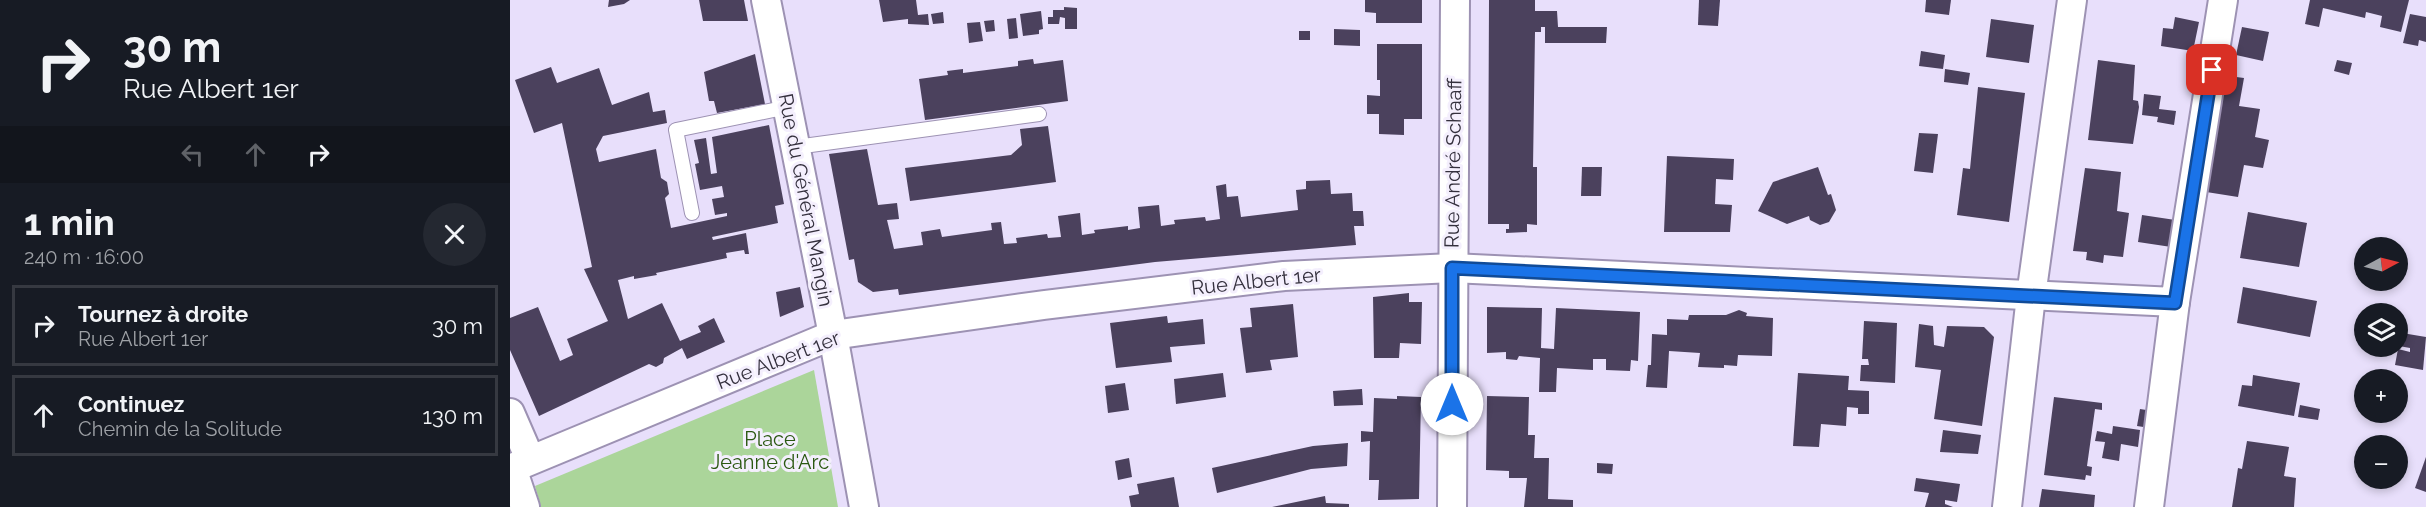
<!DOCTYPE html>
<html lang="fr">
<meta charset="utf-8">
<style>
:root{--surface:#171b24;--page:#242831;--text:#f1f3f6;--muted:#9ea1a6;--line:#363941}
body{margin:0;font-family:Raleway,sans-serif;background:var(--page);color:var(--text);height:100vh;display:flex;flex-direction:column;font-size:22px;white-space:nowrap}
*{box-sizing:border-box;margin:0}
p{font-size:20px;color:var(--muted)}
.icon{flex:none;width:33px;height:33px;fill:none;stroke:currentColor;stroke-width:2;stroke-linecap:round;stroke-linejoin:round}
.map{position:relative;flex:1;overflow:hidden}
.details{display:flex;flex-direction:column;background:var(--surface);width:510px}
.details>*{flex:none}
.banner{background:#171b24;color:var(--text);overflow:hidden}
.needle{width:39px;rotate:83deg}
.fabs{position:absolute;left:1844px;top:237px;display:grid;gap:12px}
.fabs a{display:grid;place-items:center;width:54px;height:54px;border-radius:50%;background:var(--surface);box-shadow:0 3px 9px #0003;font-size:30px}
.pin{position:absolute;display:grid;place-items:center;width:51px;height:51px;color:#fff;margin:-26px;border-radius:12px;box-shadow:0 3px 9px #0006}
.me{position:absolute;width:66px;margin:-33px;rotate:0deg;stroke-linejoin:round;filter:drop-shadow(0 0 4px #0008)}
.turn{display:flex;align-items:center;gap:21px;height:126px;padding:0 24px;font-size:27px}
.turn .icon{width:78px;height:78px;stroke-width:2.5}
.turn b{display:block;font-size:42px;line-height:51px}
.lanes{display:flex;align-items:center;height:57px;padding:0 24px;background:#0003;justify-content:center;gap:30px;direction:ltr}
.lanes .off{opacity:.35}
.round{display:grid;place-items:center;flex:none;width:63px;height:63px;border-radius:32px;background:var(--page)}
.summary{display:flex;align-items:center;justify-content:space-between;height:102px;padding:0 24px}
h1{font-size:36px;font-weight:700;line-height:45px}
ul{padding:0;list-style:none}
li{display:flex;align-items:center;gap:18px;height:81px;margin:0 12px 9px;padding:0 12px;border:3px solid var(--line);border-radius:0px}
li div{flex:1}
li b{display:block;font-size:22px}
li em{font-style:normal}
main{display:flex;flex:1;min-height:0}
.map>svg:first-child{display:block}
</style>
<main>
<section class="details">
<div class="banner">
<div class="turn"><svg class="icon" aria-label="right" viewBox="0 0 24 24"><path d="M7 20v-9h11M14 6l5 5-5 5"/></svg><div><b>30 m</b>Rue Albert 1er</div></div>
<div class="lanes"><svg class="icon off" aria-label="left" viewBox="0 0 24 24"><path d="M17 20v-9H6M10 6l-5 5 5 5"/></svg><svg class="icon off" aria-label="ahead" viewBox="0 0 24 24"><path d="M12 20V5M6 11l6-6 6 6"/></svg><svg class="icon" aria-label="right" viewBox="0 0 24 24"><path d="M7 20v-9h11M14 6l5 5-5 5"/></svg></div>
</div>
<div class="summary"><div><h1>1 min</h1><p>240 m · 16:00</p></div><a class="round"><svg class="icon" aria-label="close" viewBox="0 0 24 24"><path d="M6 6l12 12M18 6L6 18"/></svg></a></div>
<ul>
<li><svg class="icon" aria-label="right" viewBox="0 0 24 24"><path d="M7 20v-9h11M14 6l5 5-5 5"/></svg><div><b>Tournez à droite</b><p>Rue Albert 1er</p></div><em>30 m</em></li>
<li><svg class="icon" aria-label="ahead" viewBox="0 0 24 24"><path d="M12 20V5M6 11l6-6 6 6"/></svg><div><b>Continuez</b><p>Chemin de la Solitude</p></div><em>130 m</em></li>
</ul>
</section>
<div class="map">
<svg width="1916" height="507" viewBox="0 0 1916 507">
<rect width="100%" height="100%" fill="#e8dffb"/>
<polygon fill="#abd59a" points="304,370 328,507 31,507 25,486"/>
<g fill="#4b415d">
<polygon points="99,0 120,0 114,4 98,7"/>
<polygon points="189,0 234,0 238,21 193,21"/>
<polygon points="369,0 406,0 408,15 418,14 419,25 398,24 398,19 373,22"/>
<polygon points="855,0 912,0 912,23 866,23 866,13 855,12"/>
<polygon points="979,0 1025,0 1025,11 1047,11 1048,27 1097,27 1096,43 1035,43 1035,27 1031,27 1031,32 1025,32 1023,167 1027,167 1027,225 1017,224 1017,232 996,233 996,229 999,229 999,224 978,224"/>
<polygon points="1189,0 1210,0 1208,26 1188,25"/>
<polygon points="1416,0 1441,0 1439,15 1415,12"/>
<polygon points="1800,0 1899,0 1891,32 1870,27 1872,16 1856,12 1855,18 1813,8 1809,27 1795,24"/>
<polygon points="554,7 567,8 567,29 555,29 555,18 550,17 549,24 538,24 538,17 543,17 543,10 554,10"/>
<polygon points="531,11 533,29 529,30 529,34 513,36 510,14"/>
<polygon points="433,12 434,23 423,24 421,14"/>
<polygon points="1900,14 1916,17 1916,42 1909,40 1908,46 1893,43"/>
<polygon points="1665,17 1689,22 1683,51 1651,46 1653,28 1663,29"/>
<polygon points="506,18 508,38 499,39 497,19"/>
<polygon points="1481,19 1524,25 1519,63 1476,57"/>
<polygon points="484,20 485,31 476,32 474,21"/>
<polygon points="470,22 473,41 459,43 457,23"/>
<polygon points="1732,27 1759,32 1753,61 1726,55"/>
<polygon points="824,29 850,30 850,46 824,45"/>
<rect x="789" y="31" width="11" height="9"/>
<polygon points="867,44 912,44 912,119 894,119 894,135 869,134 869,114 857,114 857,95 870,96 870,80 867,80"/>
<polygon points="1411,51 1435,55 1433,69 1409,66"/>
<polygon points="245,54 255,104 207,113 204,101 199,101 194,72"/>
<polygon points="523,59 524,64 553,60 558,101 415,120 409,79 438,75 437,71 453,69 453,73 508,66 508,61"/>
<polygon points="1588,60 1625,65 1623,100 1628,101 1629,107 1623,144 1578,140"/>
<polygon points="1827,60 1842,63 1839,75 1824,71"/>
<polygon points="41,67 47,83 89,68 102,105 139,92 143,112 155,110 157,123 93,136 86,149 89,162 146,149 151,178 157,182 159,194 155,198 161,228 217,216 217,213 205,215 202,199 214,197 212,186 190,190 185,164 189,163 184,140 196,138 201,174 207,173 202,137 259,125 274,204 265,206 268,223 202,237 203,240 236,233 239,254 235,254 234,250 216,253 217,258 146,273 147,275 124,279 124,276 108,280 118,319 152,303 170,341 191,332 188,326 204,318 215,342 177,359 172,348 154,358 153,363 146,367 139,364 29,416 0,350 0,318 28,307 50,361 63,355 57,339 98,321 74,269 82,267 52,123 24,133 5,80"/>
<polygon points="1435,69 1460,73 1458,85 1434,82"/>
<polygon points="1711,75 1734,78 1729,106 1750,109 1745,137 1759,140 1753,168 1734,165 1728,197 1690,191"/>
<polygon points="1468,87 1515,93 1499,222 1447,215 1453,168 1460,169"/>
<polygon points="1634,94 1651,96 1649,109 1666,111 1664,125 1647,122 1648,117 1632,115"/>
<polygon points="538,126 546,182 400,201 395,168 501,155 512,145 510,129"/>
<polygon points="1409,133 1428,134 1423,173 1404,171"/>
<polygon points="357,149 368,205 387,203 389,219 377,220 384,249 413,245 411,232 430,229 432,237 482,230 481,223 491,222 494,244 507,243 506,238 537,234 538,238 551,237 548,216 570,213 572,235 585,233 584,230 618,226 618,230 630,228 628,207 649,205 651,226 665,224 664,220 695,217 696,221 710,219 706,186 716,184 717,197 728,196 731,217 788,210 786,190 796,189 796,181 820,180 821,194 842,193 843,211 853,211 854,226 844,226 846,245 645,262 389,295 388,289 363,292 348,282 344,259 339,260 319,154"/>
<polygon points="1157,156 1224,159 1223,180 1206,179 1205,204 1222,205 1220,232 1154,232"/>
<polygon points="1072,167 1092,167 1091,196 1071,196"/>
<polygon points="1308,167 1318,195 1321,194 1326,210 1319,222 1310,225 1300,220 1299,216 1277,224 1248,211 1263,182"/>
<polygon points="1575,168 1611,172 1607,211 1619,213 1613,257 1594,255 1593,263 1576,260 1577,252 1563,251"/>
<polygon points="1738,212 1797,223 1789,267 1730,258"/>
<polygon points="1632,215 1672,221 1668,248 1628,242"/>
<polygon points="290,287 294,307 270,317 266,292"/>
<polygon points="1733,287 1807,301 1800,337 1727,323"/>
<polygon points="899,293 899,302 912,302 911,344 890,343 889,358 864,358 863,297"/>
<polygon points="783,304 788,357 760,360 762,370 736,373 730,328 742,327 740,308"/>
<polygon points="977,307 1032,308 1031,348 1044,349 1046,308 1130,312 1128,361 1121,360 1120,371 1096,370 1096,359 1083,359 1083,370 1047,368 1046,392 1029,392 1030,358 1009,356 1007,360 996,359 996,352 977,353"/>
<polygon points="1229,310 1237,313 1236,316 1263,318 1262,356 1228,355 1227,366 1214,365 1214,368 1188,367 1190,353 1159,351 1157,388 1136,387 1138,365 1141,365 1142,334 1157,335 1157,319 1178,320 1179,315 1216,315"/>
<polygon points="657,316 658,323 693,319 695,344 660,347 662,362 606,368 600,323"/>
<polygon points="1354,321 1387,323 1385,383 1350,381 1351,365 1359,365 1358,359 1352,359"/>
<polygon points="1409,324 1423,326 1424,345 1434,347 1437,326 1474,327 1484,337 1472,426 1424,419 1431,370 1405,367"/>
<polygon points="1892,333 1916,337 1913,370 1885,365 1888,349 1900,352 1900,348 1889,346"/>
<polygon points="713,373 716,397 666,404 664,379"/>
<polygon points="1288,373 1339,376 1338,390 1359,391 1359,414 1348,414 1348,408 1337,407 1336,426 1311,424 1309,447 1283,446"/>
<polygon points="1743,375 1790,383 1784,416 1728,406 1732,385 1742,386"/>
<polygon points="615,383 619,410 598,413 595,386"/>
<polygon points="852,389 853,405 824,406 823,391"/>
<polygon points="887,396 911,397 909,499 868,500 869,480 859,480 860,441 851,442 851,431 863,432 864,398 887,399"/>
<polygon points="977,396 1019,397 1018,435 1025,435 1024,458 1039,458 1038,499 1063,500 1063,507 1014,507 1017,478 999,478 999,471 976,470"/>
<polygon points="1544,397 1592,403 1592,410 1585,409 1577,466 1582,467 1581,476 1576,475 1575,480 1534,475"/>
<polygon points="1790,405 1810,409 1808,420 1788,417"/>
<polygon points="1630,409 1643,411 1640,428 1627,426"/>
<polygon points="1603,426 1630,430 1628,447 1611,444 1609,461 1592,458 1595,442 1585,441 1587,431 1602,434"/>
<polygon points="1433,430 1471,435 1468,454 1430,452"/>
<polygon points="1737,441 1779,447 1774,476 1786,478 1784,507 1722,507 1728,468 1732,469"/>
<polygon points="838,443 837,466 801,469 707,493 702,468 803,446"/>
<polygon points="1916,457 1916,492 1905,488"/>
<polygon points="619,458 622,477 608,480 605,461"/>
<polygon points="1087,463 1103,464 1102,474 1087,473"/>
<polygon points="664,477 669,507 621,507 619,496 629,494 627,484"/>
<polygon points="1406,478 1450,484 1447,502 1435,500 1435,504 1443,507 1415,507 1419,493 1404,491"/>
<polygon points="1532,489 1585,495 1584,507 1529,507"/>
<polygon points="815,496 816,503 839,504 839,507 762,507"/>
</g>
<g fill="none" stroke-linecap="round" stroke-linejoin="round">
<defs>
<g id="lane">
<polyline points="286,147 529,114"/>
<polyline points="182,213 166,130 278,107"/>
</g>
<g id="street">
<polyline points="256,0 323,335 354,507"/>
<polyline points="0,413 20,459"/>
<polyline points="2,468 15,507"/>
<polyline points="0,469 323,335 534,305 774,276 942,268 1665,302 1713,0"/>
<polyline points="942,507 945,0"/>
<polyline points="1497,507 1521,296 1562,0"/>
<polyline points="1639,507 1665,302"/>
</g>
</defs>
<use href="#lane" stroke="#9d92b3" stroke-width="16"/>
<use href="#street" stroke="#9d92b3" stroke-width="32"/>
<use href="#lane" stroke="#fff" stroke-width="14"/>
<use href="#street" stroke="#fff" stroke-width="28"/>
</g>
<g fill="none" stroke-linecap="round" stroke-linejoin="round">
<defs>
<polyline id="route" points="942,404 942,268 1665,303 1702,70"/>
</defs>
<use href="#route" stroke="#114b97" stroke-width="15"/>
<use href="#route" stroke="#1a73e8" stroke-width="10"/>
</g>
<g text-anchor="middle" stroke-width="6" stroke-linejoin="round" paint-order="stroke">
<g font-size="20" fill="#34303d" stroke="#f4effd">
<text transform="translate(943 163) rotate(-89)" y="7">Rue André Schaaff</text>
<text transform="translate(296 200) rotate(79)" y="7">Rue du Général Mangin</text>
<text transform="translate(746 281) rotate(-6)" y="7">Rue Albert 1er</text>
<text transform="translate(268 360) rotate(-21)" y="7">Rue Albert 1er</text>
</g>
<g font-size="20" fill="#2a5810" stroke="#f4effd">
<text x="260" y="446">Place<tspan x="260" dy="23">Jeanne d'Arc</tspan></text>
</g>
</g>
</svg>
<div class="fabs">
<a><svg class="needle" viewBox="-14 -14 28 28"><path d="M0-13l5 13h-10z" fill="#e53935"/><path d="M0 13l5-13h-10z" fill="#9ea1a6"/></svg></a>
<a><svg class="icon" aria-label="layers" viewBox="0 0 24 24"><path d="M12 4l9 5-9 5-9-5zM3 14l9 5 9-5"/></svg></a>
<a>+</a>
<a>−</a>
</div>
<div class="pin" style="left:1702px;top:70px;background:#d93025"><svg class="icon" aria-label="arrive" viewBox="0 0 24 24"><path d="M6 21V4h12l-3 4 3 4H6"/></svg></div>
<svg class="me" style="left:942px;top:404px" viewBox="-20 -20 40 40"><circle r="19" fill="#fff"/><path d="M0-13L10 11 0 6-10 11z" fill="#1a73e8"/></svg>
</div>
</main>
